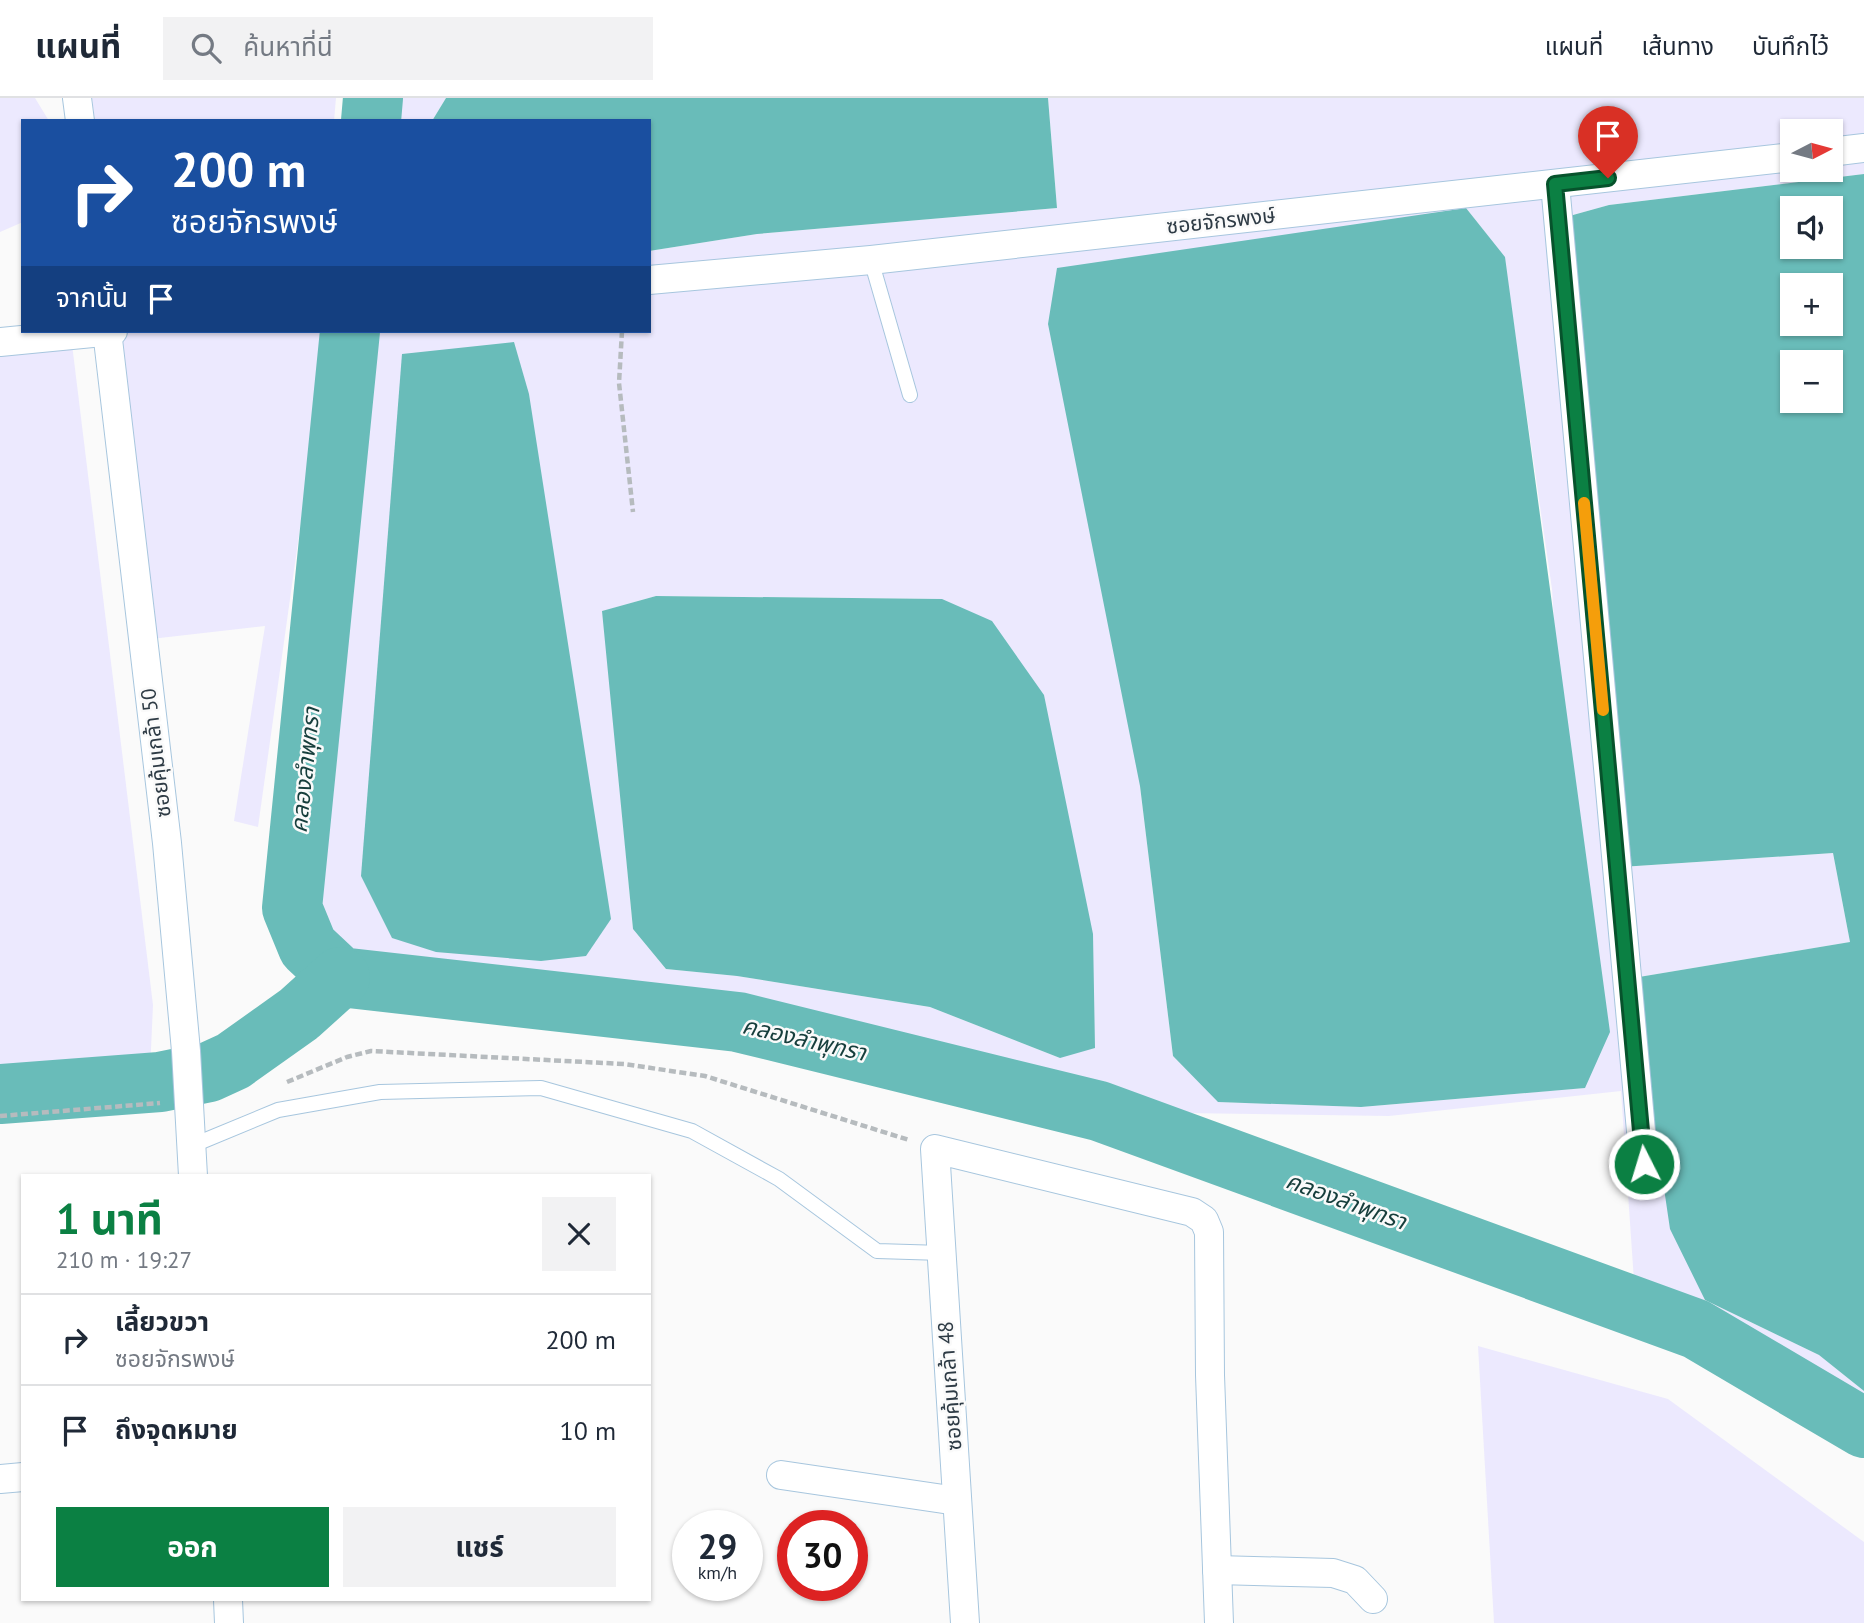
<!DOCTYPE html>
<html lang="th">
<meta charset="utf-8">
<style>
:root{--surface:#fff;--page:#f2f2f3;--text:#1f2937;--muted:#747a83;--line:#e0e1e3;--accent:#0b8043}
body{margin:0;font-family:"PT Sans","Noto Sans Thai",sans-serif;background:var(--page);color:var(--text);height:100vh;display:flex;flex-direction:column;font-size:26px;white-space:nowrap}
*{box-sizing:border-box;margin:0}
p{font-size:23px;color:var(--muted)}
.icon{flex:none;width:38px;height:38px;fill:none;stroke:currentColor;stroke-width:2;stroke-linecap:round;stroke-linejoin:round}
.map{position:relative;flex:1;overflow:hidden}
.panel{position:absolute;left:21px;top:1076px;width:630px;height:427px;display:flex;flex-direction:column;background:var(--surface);border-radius:0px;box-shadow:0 2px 5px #0004}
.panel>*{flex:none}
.banner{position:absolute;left:21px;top:21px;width:630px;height:214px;border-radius:0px;box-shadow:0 2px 5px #0004;background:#1a4fa0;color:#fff;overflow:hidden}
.needle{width:46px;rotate:84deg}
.controls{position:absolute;left:1780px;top:21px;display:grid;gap:14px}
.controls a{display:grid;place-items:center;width:63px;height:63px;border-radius:0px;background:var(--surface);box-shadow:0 2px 5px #0004;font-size:35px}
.speed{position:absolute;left:672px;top:1412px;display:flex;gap:14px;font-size:35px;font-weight:700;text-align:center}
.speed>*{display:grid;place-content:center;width:91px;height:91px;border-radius:50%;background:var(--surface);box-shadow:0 2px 5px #0004;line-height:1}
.speed small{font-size:18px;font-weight:400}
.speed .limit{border:10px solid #d22;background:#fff;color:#111}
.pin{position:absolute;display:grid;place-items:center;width:60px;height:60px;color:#fff;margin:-72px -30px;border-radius:50% 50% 50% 0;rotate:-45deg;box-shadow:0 0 7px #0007}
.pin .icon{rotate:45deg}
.me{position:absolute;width:77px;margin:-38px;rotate:355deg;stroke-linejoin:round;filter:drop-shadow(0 0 5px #0008)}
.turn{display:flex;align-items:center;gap:24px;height:147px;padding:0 35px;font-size:32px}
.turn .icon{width:91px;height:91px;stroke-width:2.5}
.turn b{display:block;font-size:49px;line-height:60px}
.then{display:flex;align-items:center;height:66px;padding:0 35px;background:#0003;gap:14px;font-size:26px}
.round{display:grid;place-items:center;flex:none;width:74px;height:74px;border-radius:0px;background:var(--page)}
.overview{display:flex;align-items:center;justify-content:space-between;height:119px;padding:0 35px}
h1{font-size:42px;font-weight:700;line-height:52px;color:var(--accent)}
.cta{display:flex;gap:14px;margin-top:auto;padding:14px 35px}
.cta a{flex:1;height:80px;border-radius:0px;background:var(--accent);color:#fff;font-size:28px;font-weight:700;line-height:80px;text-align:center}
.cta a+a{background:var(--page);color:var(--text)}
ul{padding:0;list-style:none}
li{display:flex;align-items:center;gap:21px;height:91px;padding:0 35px;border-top:2px solid var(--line)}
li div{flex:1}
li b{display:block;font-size:26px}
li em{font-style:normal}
header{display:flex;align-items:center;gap:42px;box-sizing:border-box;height:98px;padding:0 35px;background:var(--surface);border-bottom:2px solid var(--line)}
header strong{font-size:33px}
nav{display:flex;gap:38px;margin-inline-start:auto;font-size:24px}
.search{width:490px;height:63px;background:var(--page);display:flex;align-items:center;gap:18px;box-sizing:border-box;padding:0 24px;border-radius:0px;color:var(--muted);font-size:26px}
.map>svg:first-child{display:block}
</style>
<header>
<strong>แผนที่</strong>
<div class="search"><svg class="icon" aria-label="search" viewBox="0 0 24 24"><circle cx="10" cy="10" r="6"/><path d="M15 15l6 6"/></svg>ค้นหาที่นี่</div>
<nav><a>แผนที่</a><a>เส้นทาง</a><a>บันทึกไว้</a></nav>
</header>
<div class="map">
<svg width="1864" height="1525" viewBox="0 0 1864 1525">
<rect width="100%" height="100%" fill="#fafafa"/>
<g fill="#ece9fe" fill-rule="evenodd">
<polygon points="0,0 35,0 49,23 23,23 23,124 0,134"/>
<polygon points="92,0 336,0 334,23 95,23"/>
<polygon points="392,0 446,0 432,23 390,23"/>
<path d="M1048 0H1864V76L1609 107 1555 122 1622 769 1833 755 1850 844 1633 880 1705 1202 1819 1257 1864 1293V1323L1784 1259 1634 1183 1621 993 1389 1018 1182 1015 558 894 354 864 327 848 314 823 367 233H649V153L757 136 1057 110ZM1792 33H1830V72H1792ZM1466 110 1504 159 1552 491 1584 990 1361 1009 1219 1004 1173 958 1140 688ZM656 498 942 501 1060 960 930 909 737 878 666 871 633 831 603 513Z"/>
<polygon points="118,233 320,233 315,323 258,729 234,723 265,528 151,541"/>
<polygon points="71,238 153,907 150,973 0,983 0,250"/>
<polygon points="1478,1248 1668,1301 1864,1444 1864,1525 1494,1525"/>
</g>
<g fill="#69bcb9" fill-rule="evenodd">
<polygon points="446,0 1048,0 1057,110 757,136 649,153 649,23 432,23"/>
<path d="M1864 76V1293L1819 1257 1705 1202 1670 1131 1633 880 1850 844 1833 755 1621 769 1555 122 1609 107ZM1792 110H1830V149H1792ZM1792 187H1830V226H1792ZM1792 264H1830V303H1792Z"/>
<polygon points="1466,110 1505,159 1610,934 1585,990 1361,1009 1218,1004 1173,958 1140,688 1048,226 1057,170"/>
<polygon points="514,244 529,296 611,821 586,858 541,863 436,854 392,840 361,778 402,256"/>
<polygon points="656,498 942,501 992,523 1044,597 1093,836 1095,950 1060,960 930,909 737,878 666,871 633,831 602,513"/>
</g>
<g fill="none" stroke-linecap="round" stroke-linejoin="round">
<g stroke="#69bcb9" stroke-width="60">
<polyline points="371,23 373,0"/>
<polyline points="350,233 292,810 308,849 340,879 738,924 1099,1013 1696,1231 1864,1330"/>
<polyline points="0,996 160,984 209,974 233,963 299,916 340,879"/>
</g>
<defs>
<g id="lane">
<polyline points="871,162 910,297"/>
<polyline points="191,1048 278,1012 380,994 541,990 692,1033 779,1081 877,1153 942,1155"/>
</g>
<g id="street">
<polyline points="77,0 80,23"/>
<polyline points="1830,54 1864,50"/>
<polyline points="1555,86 1644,1066"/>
<polyline points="649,182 871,162 1792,59"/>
<polyline points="107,233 167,745 186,953 193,1078"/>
<polyline points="0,244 113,233"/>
<polyline points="781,1377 957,1403"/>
<polyline points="0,1381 23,1379"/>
<polyline points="1217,1472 1333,1475 1355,1482 1373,1501"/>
<polyline points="228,1502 229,1525"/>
<polyline points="965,1525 935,1051 1192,1114 1204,1122 1209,1134 1210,1277 1219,1525"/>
</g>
</defs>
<use href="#lane" stroke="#a7c6de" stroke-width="16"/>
<use href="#street" stroke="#a7c6de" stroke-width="30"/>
<g stroke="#b6bbbe" stroke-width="4.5" stroke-dasharray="7 3.5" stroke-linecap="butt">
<polyline points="622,233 619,285 633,414"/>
<polyline points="287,984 347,959 371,953 624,966 705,978 909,1042"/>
<polyline points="0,1018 160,1005"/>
</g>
<use href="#lane" stroke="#fff" stroke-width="14"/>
<use href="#street" stroke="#fff" stroke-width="28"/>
</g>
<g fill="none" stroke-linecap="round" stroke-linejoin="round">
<defs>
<polyline id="route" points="1608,80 1555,86 1644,1066"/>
</defs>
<use href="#route" stroke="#07532c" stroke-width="18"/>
<use href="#route" stroke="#0b8043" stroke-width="12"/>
<polyline stroke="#f59e0b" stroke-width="12" points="1584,405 1603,612"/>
</g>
<g text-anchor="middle" stroke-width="5" stroke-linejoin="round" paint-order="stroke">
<g font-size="21" fill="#2e3b45" stroke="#fafafa">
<text transform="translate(1221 123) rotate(-6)" y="7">ซอยจักรพงษ์</text>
<text transform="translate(156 655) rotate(-97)" y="7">ซอยคุ้มเกล้า 50</text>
<text transform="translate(950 1288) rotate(-94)" y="7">ซอยคุ้มเกล้า 48</text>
</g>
<g font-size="23" font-style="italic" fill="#163e3c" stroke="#fafafa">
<text transform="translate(305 672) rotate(-84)" y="8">คลองลำพุทรา</text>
<text transform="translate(804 941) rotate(13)" y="8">คลองลำพุทรา</text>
<text transform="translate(1346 1103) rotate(20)" y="8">คลองลำพุทรา</text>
</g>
</g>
</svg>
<div class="controls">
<a><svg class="needle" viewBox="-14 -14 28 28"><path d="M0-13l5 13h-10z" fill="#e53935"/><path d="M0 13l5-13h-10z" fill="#747a83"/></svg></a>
<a><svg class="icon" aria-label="sound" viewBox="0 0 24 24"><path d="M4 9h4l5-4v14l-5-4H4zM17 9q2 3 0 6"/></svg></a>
<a>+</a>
<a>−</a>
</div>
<div class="speed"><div>29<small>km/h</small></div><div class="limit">30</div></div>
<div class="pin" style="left:1608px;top:80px;background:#d93025"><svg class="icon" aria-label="arrive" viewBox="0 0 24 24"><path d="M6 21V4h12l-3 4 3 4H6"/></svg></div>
<svg class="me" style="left:1644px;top:1066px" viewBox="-20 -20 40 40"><circle r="17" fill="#0b8043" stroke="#fff" stroke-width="3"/><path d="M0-11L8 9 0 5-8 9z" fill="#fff"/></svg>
<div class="banner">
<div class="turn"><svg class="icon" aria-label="right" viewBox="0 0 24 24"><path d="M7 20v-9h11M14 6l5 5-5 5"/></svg><div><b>200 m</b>ซอยจักรพงษ์</div></div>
<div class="then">จากนั้น<svg class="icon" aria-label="arrive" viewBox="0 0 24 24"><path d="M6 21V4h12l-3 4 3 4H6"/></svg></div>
</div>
<section class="panel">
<div class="overview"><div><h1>1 นาที</h1><p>210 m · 19:27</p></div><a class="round"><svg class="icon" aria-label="close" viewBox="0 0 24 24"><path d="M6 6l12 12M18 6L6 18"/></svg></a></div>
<ul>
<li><svg class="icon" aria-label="right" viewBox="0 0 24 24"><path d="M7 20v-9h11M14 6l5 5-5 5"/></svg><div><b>เลี้ยวขวา</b><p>ซอยจักรพงษ์</p></div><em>200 m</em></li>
<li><svg class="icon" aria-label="arrive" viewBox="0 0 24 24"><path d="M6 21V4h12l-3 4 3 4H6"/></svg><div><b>ถึงจุดหมาย</b></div><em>10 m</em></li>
</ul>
<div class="cta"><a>ออก</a><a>แชร์</a></div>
</section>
</div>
